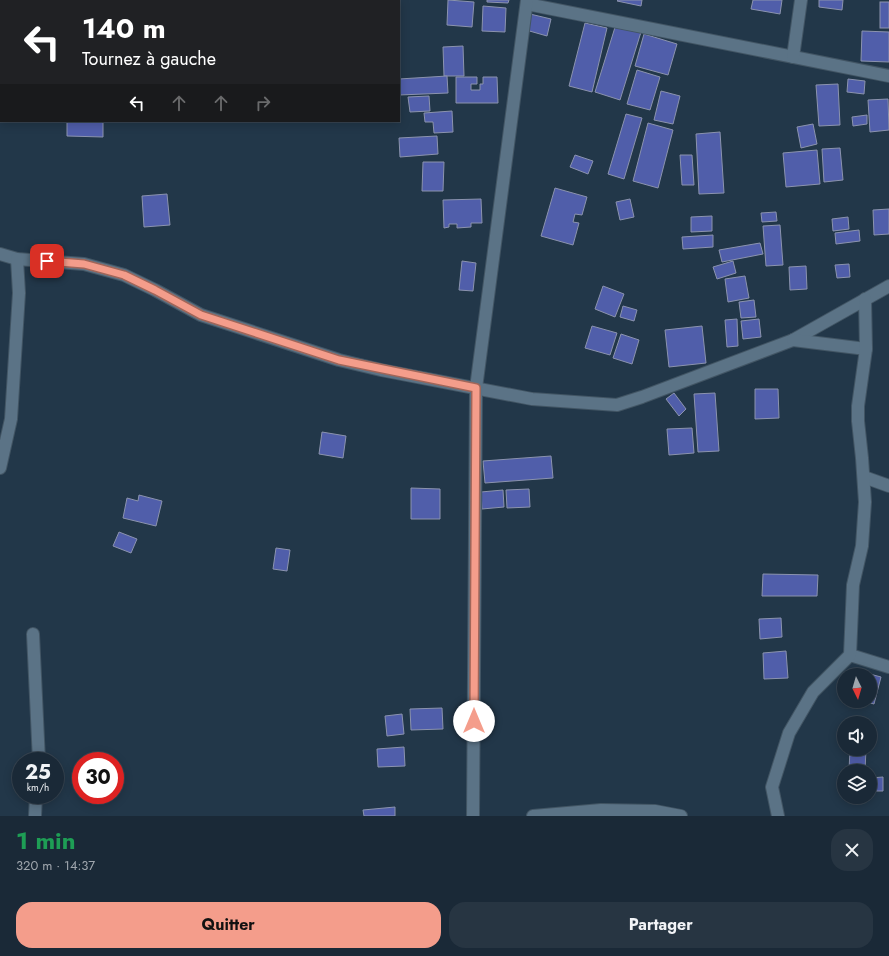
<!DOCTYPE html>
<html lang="fr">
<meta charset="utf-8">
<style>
:root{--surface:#1a2937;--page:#273542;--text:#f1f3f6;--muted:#9fa6ad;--line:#384552;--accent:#f49d8b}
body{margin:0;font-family:Jost,sans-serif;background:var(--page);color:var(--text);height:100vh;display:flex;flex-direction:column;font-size:15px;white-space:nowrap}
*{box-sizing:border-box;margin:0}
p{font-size:13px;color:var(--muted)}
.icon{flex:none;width:22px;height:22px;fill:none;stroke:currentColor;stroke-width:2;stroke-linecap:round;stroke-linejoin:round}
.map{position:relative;height:816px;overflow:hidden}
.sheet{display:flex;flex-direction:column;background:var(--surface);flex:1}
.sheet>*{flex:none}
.banner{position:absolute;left:0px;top:0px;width:400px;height:122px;box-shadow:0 2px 10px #0003,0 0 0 1px var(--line);background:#202124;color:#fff;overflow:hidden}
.needle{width:26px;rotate:175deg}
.tools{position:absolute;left:837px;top:668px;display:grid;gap:8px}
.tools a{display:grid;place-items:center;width:40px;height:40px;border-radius:50%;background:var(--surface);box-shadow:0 2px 10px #0003,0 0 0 1px var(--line);font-size:20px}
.speed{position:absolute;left:12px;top:752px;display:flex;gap:8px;font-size:20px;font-weight:700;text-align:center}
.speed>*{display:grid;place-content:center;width:52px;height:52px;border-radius:50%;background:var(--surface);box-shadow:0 2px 10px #0003,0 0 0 1px var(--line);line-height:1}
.speed small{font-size:10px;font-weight:400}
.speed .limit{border:6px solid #d22;background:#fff;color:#111}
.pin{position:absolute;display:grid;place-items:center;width:34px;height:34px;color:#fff;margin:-17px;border-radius:8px;box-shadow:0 2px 6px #0006}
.me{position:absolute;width:44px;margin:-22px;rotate:0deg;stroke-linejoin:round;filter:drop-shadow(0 0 3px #0008)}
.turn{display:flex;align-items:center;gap:14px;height:84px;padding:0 16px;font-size:18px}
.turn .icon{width:52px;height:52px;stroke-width:2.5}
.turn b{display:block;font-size:28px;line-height:34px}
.lanes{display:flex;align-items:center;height:38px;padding:0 16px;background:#0003;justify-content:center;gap:20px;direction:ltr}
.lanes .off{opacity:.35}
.round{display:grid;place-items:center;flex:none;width:42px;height:42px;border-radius:16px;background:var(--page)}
.head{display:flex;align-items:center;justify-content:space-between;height:68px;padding:0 16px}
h1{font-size:24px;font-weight:700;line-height:30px;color:#1e9e55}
.button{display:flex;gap:8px;margin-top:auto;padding:8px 16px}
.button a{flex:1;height:46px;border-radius:16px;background:var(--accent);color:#111;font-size:16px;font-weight:700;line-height:46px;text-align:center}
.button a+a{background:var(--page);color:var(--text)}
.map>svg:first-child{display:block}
</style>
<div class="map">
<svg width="889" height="816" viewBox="0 0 889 816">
<rect width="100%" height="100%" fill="#223749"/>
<g fill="#505eaa" stroke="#8b93ae">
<polygon points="448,0 474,2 472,27 447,25"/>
<polygon points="487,0 509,0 508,3 487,2"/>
<polygon points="618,0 642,0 641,6 617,1"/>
<polygon points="753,0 782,0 780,14 751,9"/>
<polygon points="819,0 843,0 842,10 819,7"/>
<rect x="880" y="2" width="9" height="26"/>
<polygon points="483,6 506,8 505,32 482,31"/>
<polygon points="530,14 551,19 547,36 526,30"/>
<polygon points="585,23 607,28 592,92 569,86"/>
<polygon points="616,24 641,32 620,100 595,92"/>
<polygon points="862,31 889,32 889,62 861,61"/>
<polygon points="644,34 677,44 668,75 635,66"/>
<polygon points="463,46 464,76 444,76 443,47"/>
<polygon points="637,70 660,77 650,110 627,104"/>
<polygon points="447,76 448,93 399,95 399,79"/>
<polygon points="456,77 477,77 477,84 471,84 471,90 480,90 480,84 483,84 483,77 497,77 498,103 456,103"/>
<polygon points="848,79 865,81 864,94 847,92"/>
<polygon points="838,84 840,125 819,126 816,85"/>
<polygon points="661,91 680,96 673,124 654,120"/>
<polygon points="429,96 430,111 410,112 408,97"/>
<polygon points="888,99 889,130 870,132 868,100"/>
<polygon points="452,111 453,132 434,133 433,122 425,122 424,113"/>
<polygon points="626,114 642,118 624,179 608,174"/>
<polygon points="867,115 867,124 853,126 852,117"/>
<polygon points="67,121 103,121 103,137 67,136"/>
<polygon points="648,123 673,130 658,188 633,181"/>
<polygon points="813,124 817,144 801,148 797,127"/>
<polygon points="720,132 724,193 699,194 696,134"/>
<polygon points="437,136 438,154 400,157 399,138"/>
<polygon points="840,148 843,180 824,182 822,149"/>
<polygon points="817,150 820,184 786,187 783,153"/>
<polygon points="575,155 593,161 588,174 570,167"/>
<polygon points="680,155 692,155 694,185 682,185"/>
<polygon points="423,162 444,162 443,191 422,191"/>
<polygon points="555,188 587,197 582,215 575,214 573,222 579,223 573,245 541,236"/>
<polygon points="167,194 170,225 144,227 142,196"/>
<polygon points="481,199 482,223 471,223 471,227 457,228 457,224 449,224 449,227 444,228 443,200"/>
<polygon points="630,199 634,217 620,220 616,202"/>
<polygon points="889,209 889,234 874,235 873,210"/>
<polygon points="776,212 777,221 762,222 761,213"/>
<polygon points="712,216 712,231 691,232 691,217"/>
<polygon points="848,217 849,229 833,231 832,219"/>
<polygon points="780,225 783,265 766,266 763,226"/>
<polygon points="859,230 860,241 836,244 835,233"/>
<polygon points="713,235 713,247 683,249 682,237"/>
<polygon points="760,243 763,254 722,262 719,250"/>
<polygon points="462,261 476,263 473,291 459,290"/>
<polygon points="733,261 736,273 717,279 713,267"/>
<polygon points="849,264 850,277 837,278 835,265"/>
<polygon points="806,266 807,289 790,290 789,267"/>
<polygon points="745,276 749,298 728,302 725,279"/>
<polygon points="603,286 624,294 615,317 595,309"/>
<polygon points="754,300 756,317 741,318 739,302"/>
<polygon points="623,306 637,310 634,321 620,317"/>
<polygon points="737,319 738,346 727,347 725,320"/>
<polygon points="759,319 761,337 743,339 741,321"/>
<polygon points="592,326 617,333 610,355 585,348"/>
<polygon points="702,326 706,363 669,367 665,330"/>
<polygon points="621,334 639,340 632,364 613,358"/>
<polygon points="755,389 778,389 779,418 755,419"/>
<polygon points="674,393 686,409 679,416 666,399"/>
<polygon points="715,393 719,451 698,452 694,394"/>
<polygon points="692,428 694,453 669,455 667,429"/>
<polygon points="322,432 346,436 343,458 319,454"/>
<polygon points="551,456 553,478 485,483 483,461"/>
<polygon points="411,488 440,489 440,519 411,519"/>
<polygon points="529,489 530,507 507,508 506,490"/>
<polygon points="503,490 504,507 482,509 481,492"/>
<polygon points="139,495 162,501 156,526 123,518 127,498 138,501"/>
<polygon points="119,532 137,539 131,553 113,546"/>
<polygon points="276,548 290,550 287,571 273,569"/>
<polygon points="763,574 818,575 817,596 762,596"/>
<polygon points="781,618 782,637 760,639 759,619"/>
<polygon points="786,651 788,678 764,679 763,653"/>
<polygon points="855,670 881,677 874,704 863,701 870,701 870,675 854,675"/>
<polygon points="442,708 443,729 411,730 410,709"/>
<polygon points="402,714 404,734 387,736 385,716"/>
<polygon points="404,747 405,766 378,767 377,749"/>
<polygon points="850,749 866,749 865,771 849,771"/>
<polygon points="883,777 883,791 870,791 870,778"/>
<polygon points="395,807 395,816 364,816 363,810"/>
</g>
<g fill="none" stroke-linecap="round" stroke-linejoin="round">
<defs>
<g id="street">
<polyline points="79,1 79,0"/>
<polyline points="527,4 889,76"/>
<polyline points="793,57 801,0"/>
<polyline points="0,254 17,259 84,264 124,275 155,290 201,315 339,360 381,370 532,399 617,405 642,397 793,340 889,286"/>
<polyline points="793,340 866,349"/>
<polyline points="0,468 11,419 19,293 17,259"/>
<polyline points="864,477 889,486"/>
<polyline points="33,634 39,761"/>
<polyline points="850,655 889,667"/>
<polyline points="35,816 36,795"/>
<polyline points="473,816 476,388 527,0"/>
<polyline points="533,816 601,810 655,811 681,816"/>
<polyline points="778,816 772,787 789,733 813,692 850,655 853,585 862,546 865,502 862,458 858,421 858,406 866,349 865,299"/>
</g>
</defs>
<use href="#street" stroke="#425564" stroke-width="14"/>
<use href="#street" stroke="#5b7386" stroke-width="12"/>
</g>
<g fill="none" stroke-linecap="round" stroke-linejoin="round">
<defs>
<polyline id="route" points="47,261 84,264 124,275 155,290 201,315 339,360 476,388 474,721"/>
</defs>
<use href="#route" stroke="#9f665a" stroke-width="10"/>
<use href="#route" stroke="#f49d8b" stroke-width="7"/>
</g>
</svg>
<div class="tools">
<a><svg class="needle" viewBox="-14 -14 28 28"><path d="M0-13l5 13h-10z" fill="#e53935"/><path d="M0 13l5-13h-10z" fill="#9fa6ad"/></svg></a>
<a><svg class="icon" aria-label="sound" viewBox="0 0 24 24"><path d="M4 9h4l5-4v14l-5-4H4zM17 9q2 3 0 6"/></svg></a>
<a><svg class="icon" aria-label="layers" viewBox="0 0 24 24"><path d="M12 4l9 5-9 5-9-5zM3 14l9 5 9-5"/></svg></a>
</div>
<div class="speed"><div>25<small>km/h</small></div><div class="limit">30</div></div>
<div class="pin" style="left:47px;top:261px;background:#d93025"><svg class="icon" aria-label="arrive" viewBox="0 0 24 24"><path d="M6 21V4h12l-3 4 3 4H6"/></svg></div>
<svg class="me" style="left:474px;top:721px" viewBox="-20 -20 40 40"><circle r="19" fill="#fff"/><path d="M0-13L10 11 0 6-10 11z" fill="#f49d8b"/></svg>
<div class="banner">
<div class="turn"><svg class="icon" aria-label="left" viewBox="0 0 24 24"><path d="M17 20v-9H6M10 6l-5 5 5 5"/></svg><div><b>140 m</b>Tournez à gauche</div></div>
<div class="lanes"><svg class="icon" aria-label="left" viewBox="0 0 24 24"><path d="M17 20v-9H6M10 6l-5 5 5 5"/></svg><svg class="icon off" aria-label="ahead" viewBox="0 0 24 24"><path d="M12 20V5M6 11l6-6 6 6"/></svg><svg class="icon off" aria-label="ahead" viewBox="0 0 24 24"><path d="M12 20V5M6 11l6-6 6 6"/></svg><svg class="icon off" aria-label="right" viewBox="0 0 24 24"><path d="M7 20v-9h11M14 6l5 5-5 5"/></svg></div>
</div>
</div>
<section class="sheet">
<div class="head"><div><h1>1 min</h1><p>320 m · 14:37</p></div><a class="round"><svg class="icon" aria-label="close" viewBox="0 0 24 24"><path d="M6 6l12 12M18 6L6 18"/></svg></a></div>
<div class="button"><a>Quitter</a><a>Partager</a></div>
</section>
